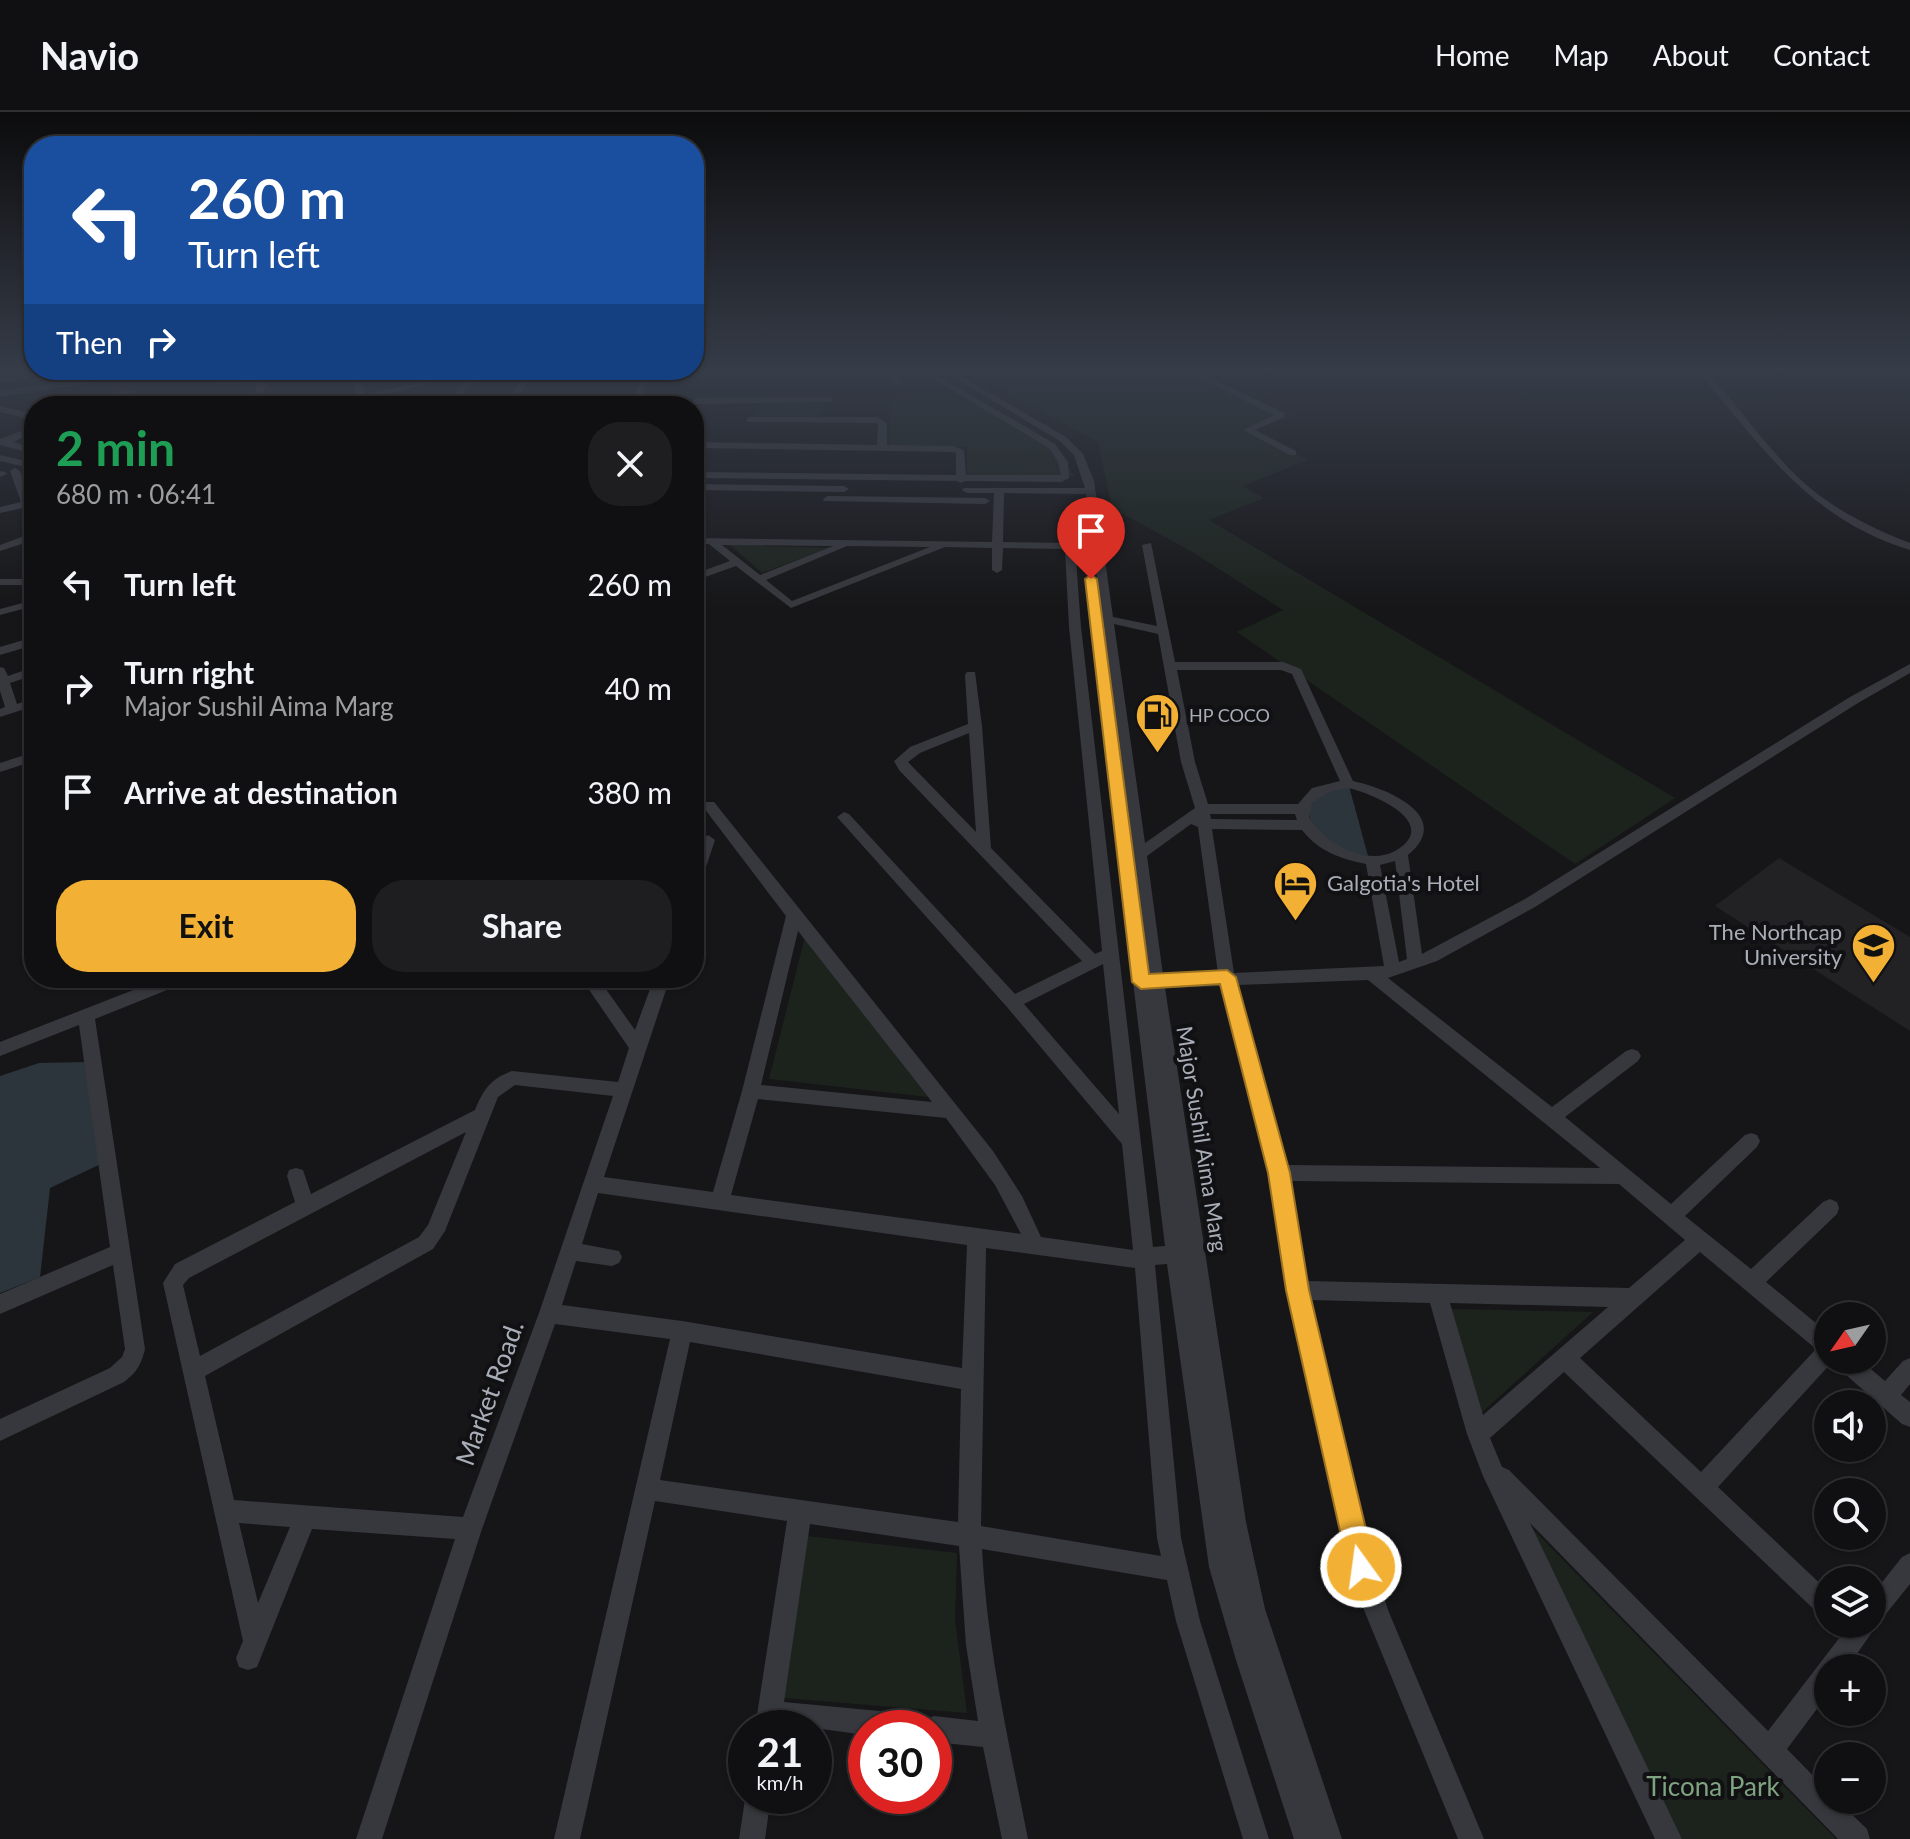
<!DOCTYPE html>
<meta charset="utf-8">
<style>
:root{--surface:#101012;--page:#1e1e20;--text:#f1f3f6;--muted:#9c9d9f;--line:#303032;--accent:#f2b134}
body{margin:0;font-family:Lato,sans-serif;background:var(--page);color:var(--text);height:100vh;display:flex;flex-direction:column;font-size:30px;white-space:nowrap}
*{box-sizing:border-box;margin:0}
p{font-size:26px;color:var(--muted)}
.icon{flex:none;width:44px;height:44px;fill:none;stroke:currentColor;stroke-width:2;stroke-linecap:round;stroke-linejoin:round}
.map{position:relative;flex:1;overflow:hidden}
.details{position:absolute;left:24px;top:284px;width:680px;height:592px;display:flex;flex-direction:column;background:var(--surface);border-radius:32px;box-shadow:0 2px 6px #0004,0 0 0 2px var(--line)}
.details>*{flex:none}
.top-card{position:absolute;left:24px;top:24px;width:680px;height:244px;border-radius:32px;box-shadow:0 2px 6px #0004,0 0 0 2px var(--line);background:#1a4fa0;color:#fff;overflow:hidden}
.needle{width:52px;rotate:236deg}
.fabs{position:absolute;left:1814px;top:1190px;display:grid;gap:16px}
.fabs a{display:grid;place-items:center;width:72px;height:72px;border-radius:50%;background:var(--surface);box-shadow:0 2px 6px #0004,0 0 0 2px var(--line);font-size:40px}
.speed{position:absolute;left:728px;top:1598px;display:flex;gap:16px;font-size:40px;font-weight:700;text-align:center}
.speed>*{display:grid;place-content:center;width:104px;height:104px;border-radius:50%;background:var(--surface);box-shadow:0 2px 6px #0004,0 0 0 2px var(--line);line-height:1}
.speed small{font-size:20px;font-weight:400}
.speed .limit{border:12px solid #d22;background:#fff;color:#111}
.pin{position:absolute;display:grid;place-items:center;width:68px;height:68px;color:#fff;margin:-82px -34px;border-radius:50% 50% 50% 0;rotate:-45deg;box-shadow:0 0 8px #0007}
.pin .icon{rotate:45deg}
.me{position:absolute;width:88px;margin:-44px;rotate:346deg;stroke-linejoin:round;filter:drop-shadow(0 0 6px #0008)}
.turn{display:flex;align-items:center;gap:28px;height:168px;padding:0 32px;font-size:36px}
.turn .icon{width:104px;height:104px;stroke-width:2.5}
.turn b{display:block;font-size:56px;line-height:68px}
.then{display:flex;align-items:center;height:76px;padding:0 32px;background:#0003;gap:16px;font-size:30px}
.round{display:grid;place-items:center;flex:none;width:84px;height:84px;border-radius:32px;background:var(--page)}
.overview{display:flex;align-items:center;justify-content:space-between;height:136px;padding:0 32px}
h1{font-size:48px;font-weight:700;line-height:60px;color:#1e9e55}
.cta{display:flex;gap:16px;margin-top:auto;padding:16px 32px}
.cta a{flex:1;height:92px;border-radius:32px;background:var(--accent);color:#111;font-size:32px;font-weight:700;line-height:92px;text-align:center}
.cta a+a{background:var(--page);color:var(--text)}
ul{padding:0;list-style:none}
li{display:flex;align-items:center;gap:24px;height:104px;padding:0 32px}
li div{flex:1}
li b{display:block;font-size:30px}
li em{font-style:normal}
header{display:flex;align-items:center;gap:48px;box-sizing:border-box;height:112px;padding:0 40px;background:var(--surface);border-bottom:2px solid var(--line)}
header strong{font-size:38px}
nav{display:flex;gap:44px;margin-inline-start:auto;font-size:28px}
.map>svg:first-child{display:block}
</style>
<header>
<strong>Navio</strong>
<nav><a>Home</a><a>Map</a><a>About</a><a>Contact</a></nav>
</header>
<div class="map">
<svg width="1910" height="1727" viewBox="0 0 1910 1727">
<rect width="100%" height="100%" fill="#161618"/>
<polygon fill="#222225" points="1779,746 1910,825 1910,919 1715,794"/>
<g fill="#1c231d">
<polygon points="961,256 1186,256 1293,304 1249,319 1308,348 1243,374 1264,386 1209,408 1675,686 1575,752 1237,520 1283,498 1194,441 1112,396 1098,330"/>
<path d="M977 286C1016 309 1048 326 1075 364H967V335L889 334 891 287Z"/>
<polygon points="759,291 823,291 820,307 754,306"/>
<polygon points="730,433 829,436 762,461"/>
<polygon points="805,825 928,985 769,967"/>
<polygon points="1449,1197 1593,1200 1480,1302"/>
<polygon points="1526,1410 1836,1727 1682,1727"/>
<polygon points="807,1424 957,1441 955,1507 967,1601 784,1586"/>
</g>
<g fill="#2c353c">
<path d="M1349 674 1368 744C1338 740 1310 729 1308 695L1326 677Z"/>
<polygon points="88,950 105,1050 50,1076 40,1165 0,1181 0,964 39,951"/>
</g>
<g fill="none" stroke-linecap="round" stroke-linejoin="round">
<g fill="#37383d" fill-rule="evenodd">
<polygon points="901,256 913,256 899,261 900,272 893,274 891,260"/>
<polygon points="915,256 924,256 1055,332 1068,350 1069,366 1061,370 965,369 961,371 957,369 694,366 694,360 956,363 956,341 953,340 694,336 694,330 877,333 878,312 875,311 747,310 747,306 750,305 877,305 887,311 887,333 954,334 964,338 966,363 1061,363 1058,350 1049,336"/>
<path d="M938 256H947L1066 325 1083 342 1094 369 1113 505 1157 514 1142 433 1151 431 1175 550H1283L1301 557 1353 669C1386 676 1455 704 1408 743L1422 842 1525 787 1850 585 1910 552V561L1858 591 1535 795 1437 849 1388 866 1552 995 1626 939 1632 937 1638 939 1641 944 1638 949 1565 1005 1671 1092 1745 1023 1751 1021 1757 1023 1760 1029 1757 1035 1685 1104 1751 1157 1823 1090 1830 1087 1837 1090 1839 1096 1837 1102 1766 1170 1828 1221V1248H1860L1885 1269 1903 1249 1910 1246V1272L1901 1283 1910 1290V1315L1902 1312 1837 1255 1834 1248 1718 1375 1828 1479V1507L1820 1503 1564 1260 1490 1326 1502 1355 1509 1358 1768 1619 1850 1512H1872V1483L1902 1445 1910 1441V1472L1877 1513 1847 1556H1828V1582L1787 1637 1828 1679V1688H1837L1867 1717 1870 1727H1838L1530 1411 1682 1727H1655L1483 1364 1467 1322 1430 1191 1309 1188 1359 1403 1388 1498 1484 1727H1458L1364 1498 1337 1403 1287 1178 1270 1061 1221 874 1165 876 1246 1410 1265 1497 1342 1727H1294L1236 1548 1209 1455 1167 1152 1155 1153 1181 1426 1200 1509 1269 1727H1243L1176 1509 1167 1468 982 1437C987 1536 1009 1631 1028 1727H1002L983 1635 934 1630V1616H866V1623L814 1616H755L787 1409 655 1389 580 1727H554L670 1227 555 1212 482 1417 382 1727H356L455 1427 312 1417 257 1555 248 1558 239 1555 236 1546 243 1529 163 1171 175 1152 295 1090 287 1064 289 1058 296 1056 303 1058 311 1082 475 998C483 978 491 966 512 959L618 970 629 936 581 866H598L635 918 654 866H670L604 1065 713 1080 742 979 786 804 704 696 702 693 704 690H714L993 1039 1022 1084 1041 1125 1133 1138 1122 1032 1007 895 837 705 844 700 849 702 1015 882 1082 849 899 658 894 649 910 635 968 612 965 563 967 560H975L982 614 991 736 1095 842 1102 839 1069 515 1065 437 1003 436 1002 458 997 461 992 458V436L945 435 791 496 736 454 694 469V462L730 449 709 432H694V426L992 430 994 381H967L962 378 964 376H1085L1074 343 1060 329ZM1004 381 1086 382 1102 505 1095 503 1089 506 1165 1134 1153 1135 1081 515 1075 434 1070 431 1003 430ZM722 433 833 434 760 463ZM847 434 930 435 792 489 766 468ZM1101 508 1102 509 1121 655ZM1114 512 1158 522 1181 650 1195 696 1145 731ZM1177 558H1281L1292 562 1340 669 1312 676 1298 692H1208L1195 650ZM969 621 976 720 908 650 920 641ZM1348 676C1372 681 1443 711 1395 739 1366 755 1323 730 1309 705L1312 691 1329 680ZM1210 702H1295L1297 708 1211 707ZM1191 712 1198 715 1218 861 1163 863 1147 744ZM1212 717 1302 718C1318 739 1341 747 1366 752L1384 854 1234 861ZM1395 749 1407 847 1399 850 1380 753ZM798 819 915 968 932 990 761 973ZM1103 852 1119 1002 1024 892ZM1368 868 1600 1056 1286 1053 1237 873ZM515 973 613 984 539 1201 463 1405 234 1388 205 1264 433 1137 445 1119 498 985ZM758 987 946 1006 995 1073 1021 1122 731 1083ZM466 1020 428 1113 419 1125 200 1244 183 1173 189 1166ZM1290 1069 1619 1072 1685 1128 1629 1176 1305 1169ZM598 1081 967 1133 962 1256 682 1209 562 1193 576 1149 612 1154 619 1151 622 1145 619 1139 582 1132ZM986 1136 1135 1156 1157 1426 1161 1444 981 1414ZM1700 1140 1816 1237 1701 1360 1580 1246ZM1450 1191 1608 1195 1483 1303ZM690 1230 961 1277 958 1410 660 1368ZM239 1411 290 1415 258 1491ZM810 1412 959 1434 966 1533 978 1609 934 1604 929 1606 921 1603 784 1590Z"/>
<polygon points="1179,256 1189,256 1284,301 1284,305 1255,318 1296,339 1296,343 1290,343 1243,318 1274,303"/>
<path d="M1695 256H1703C1738 292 1765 335 1802 369 1833 397 1871 416 1910 431V438C1808 407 1760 332 1695 256Z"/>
<polygon points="47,258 67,258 0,271 0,265"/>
<polygon points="217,258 225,258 221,268 343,258 300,268 267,270 257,294 249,294 258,271 213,273"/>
<polygon points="351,258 359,258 365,283 471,258 486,258 337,294 322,294 356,284"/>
<polygon points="512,258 526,258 469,273 454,294 445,294 463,270"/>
<polygon points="530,258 538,258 516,288 569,289 573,292 572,294 503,294"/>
<polygon points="128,260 132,263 131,265 0,285 0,279"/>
<polygon points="833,262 837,265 836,267 649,268 636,294 628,294 641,268 586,269 582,266 586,263"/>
<polygon points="132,278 135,279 135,283 56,294 33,294"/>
<polygon points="216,281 219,282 219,286 177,294 159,294"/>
<polygon points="829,285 832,286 832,290 696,292 692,289 696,286"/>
<polygon points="0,294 34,302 34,308 0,300"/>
<polygon points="34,314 34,320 13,330 34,336 34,342 0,333 0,327"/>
<polygon points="0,343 34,351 34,357 0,349"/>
<polygon points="15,356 20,359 32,392 34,428 0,439 0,433 27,423 23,396 0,401 0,395 21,390 10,359"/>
<polygon points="0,359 5,360 7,362 0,365"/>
<polygon points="694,372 844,374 849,377 844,380 694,378"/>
<polygon points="828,384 985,386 990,389 985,392 824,389 823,387"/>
<rect x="0" y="467" width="34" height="6"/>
<polygon points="34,488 34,494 0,503 0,497"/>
<polygon points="34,525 34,533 0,543 0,535"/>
<polygon points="0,555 4,556 8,564 34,555 34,563 10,571 17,592 34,586 34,594 0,605 0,597 5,595 0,579"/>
<polygon points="34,640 34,649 0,660 0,651"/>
<path d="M708 723 715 728 701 770 694 775C694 759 691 732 708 723Z"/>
<path d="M164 866H189L187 870 95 907 145 1237C141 1253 137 1260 124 1270L0 1329V1307L110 1256 122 1245 125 1237 113 1153 0 1202V1182L110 1135 79 913 0 944V930Z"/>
<polygon points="746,1681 746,1684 771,1684 765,1727 739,1727"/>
</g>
</g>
<linearGradient id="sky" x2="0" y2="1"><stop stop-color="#0c0c0d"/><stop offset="0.52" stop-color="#363c48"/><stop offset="1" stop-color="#363c48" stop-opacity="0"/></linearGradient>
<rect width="1910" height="497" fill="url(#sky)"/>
<polygon fill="#f2b134" stroke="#9d7322" stroke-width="2" points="1091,463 1097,467 1149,862 1227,858 1236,865 1290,1061 1309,1178 1375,1455 1371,1465 1361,1469 1352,1465 1348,1455 1286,1178 1268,1061 1220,872 1141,877 1132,870 1085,467"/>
<defs>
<symbol id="fuel-pin" viewBox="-11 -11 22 30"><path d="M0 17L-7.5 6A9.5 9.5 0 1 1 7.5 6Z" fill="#f2b134" stroke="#111113"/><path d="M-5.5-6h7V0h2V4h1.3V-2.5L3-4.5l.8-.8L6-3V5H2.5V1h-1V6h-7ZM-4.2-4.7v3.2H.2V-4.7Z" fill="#111"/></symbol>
<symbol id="hotel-pin" viewBox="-11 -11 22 30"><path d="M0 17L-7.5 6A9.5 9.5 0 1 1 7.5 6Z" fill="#f2b134" stroke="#111113"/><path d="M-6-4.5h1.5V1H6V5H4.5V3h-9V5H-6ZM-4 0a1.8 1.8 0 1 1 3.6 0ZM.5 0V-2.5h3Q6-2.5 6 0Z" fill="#111"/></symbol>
<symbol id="university-pin" viewBox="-11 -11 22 30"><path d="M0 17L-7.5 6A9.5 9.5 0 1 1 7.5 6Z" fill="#f2b134" stroke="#111113"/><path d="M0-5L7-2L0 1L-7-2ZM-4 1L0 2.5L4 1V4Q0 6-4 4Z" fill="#111"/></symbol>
</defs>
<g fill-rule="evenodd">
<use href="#fuel-pin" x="1132" y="578" width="51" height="69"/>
<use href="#hotel-pin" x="1270" y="746" width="51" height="69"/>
<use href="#university-pin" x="1848" y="808" width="51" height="69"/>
</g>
<g text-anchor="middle" stroke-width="8" stroke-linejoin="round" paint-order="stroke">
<g font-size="18" fill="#a8adb8" stroke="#111113" text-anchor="start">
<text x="1189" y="610">HP COCO</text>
</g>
<g font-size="22" fill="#a8adb8" stroke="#111113" text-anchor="start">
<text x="1327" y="779">Galgotia's Hotel</text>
<text x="1842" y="828" text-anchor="end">The Northcap<tspan x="1842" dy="25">University</tspan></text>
</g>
<g font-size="22" fill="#a8adb8" stroke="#111113">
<text transform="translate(1202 1027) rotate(81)" y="8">Major Sushil Aima Marg</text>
</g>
<g font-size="26" fill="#a8adb8" stroke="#111113">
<text transform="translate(490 1281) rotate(-70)" y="9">Market Road.</text>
</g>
<g font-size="26" fill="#7fa381" stroke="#111113">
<text x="1713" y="1684">Ticona Park</text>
</g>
</g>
</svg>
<div class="fabs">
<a><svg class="needle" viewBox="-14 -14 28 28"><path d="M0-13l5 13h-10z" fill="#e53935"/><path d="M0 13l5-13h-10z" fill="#9c9d9f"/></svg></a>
<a><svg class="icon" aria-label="sound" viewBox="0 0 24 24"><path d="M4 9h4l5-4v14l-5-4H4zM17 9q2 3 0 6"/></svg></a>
<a><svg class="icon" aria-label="search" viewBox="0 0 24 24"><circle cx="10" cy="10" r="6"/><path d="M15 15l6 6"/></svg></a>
<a><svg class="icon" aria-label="layers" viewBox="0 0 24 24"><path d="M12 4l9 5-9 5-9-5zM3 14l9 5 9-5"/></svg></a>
<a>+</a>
<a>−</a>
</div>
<div class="speed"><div>21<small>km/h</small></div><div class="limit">30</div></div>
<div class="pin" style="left:1091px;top:467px;background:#d93025"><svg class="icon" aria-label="arrive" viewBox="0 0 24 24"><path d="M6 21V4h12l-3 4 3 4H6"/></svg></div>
<svg class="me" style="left:1361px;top:1455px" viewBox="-20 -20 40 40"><circle r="17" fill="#f2b134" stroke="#fff" stroke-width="3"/><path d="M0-11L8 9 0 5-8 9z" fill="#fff"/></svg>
<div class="top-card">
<div class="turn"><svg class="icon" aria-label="left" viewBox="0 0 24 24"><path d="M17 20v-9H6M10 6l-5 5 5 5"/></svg><div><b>260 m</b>Turn left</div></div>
<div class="then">Then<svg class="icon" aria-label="right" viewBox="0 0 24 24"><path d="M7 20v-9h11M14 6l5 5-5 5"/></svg></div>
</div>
<section class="details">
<div class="overview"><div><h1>2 min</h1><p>680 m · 06:41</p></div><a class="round"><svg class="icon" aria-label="close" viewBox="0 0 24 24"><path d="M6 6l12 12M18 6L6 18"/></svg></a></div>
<ul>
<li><svg class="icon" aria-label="left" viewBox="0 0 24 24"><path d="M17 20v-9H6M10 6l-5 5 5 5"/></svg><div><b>Turn left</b></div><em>260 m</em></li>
<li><svg class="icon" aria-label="right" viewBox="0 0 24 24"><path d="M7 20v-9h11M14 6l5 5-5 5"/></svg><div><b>Turn right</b><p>Major Sushil Aima Marg</p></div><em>40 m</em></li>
<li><svg class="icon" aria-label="arrive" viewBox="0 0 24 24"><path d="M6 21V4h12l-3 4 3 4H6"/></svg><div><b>Arrive at destination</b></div><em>380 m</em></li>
</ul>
<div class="cta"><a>Exit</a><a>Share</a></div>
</section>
</div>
